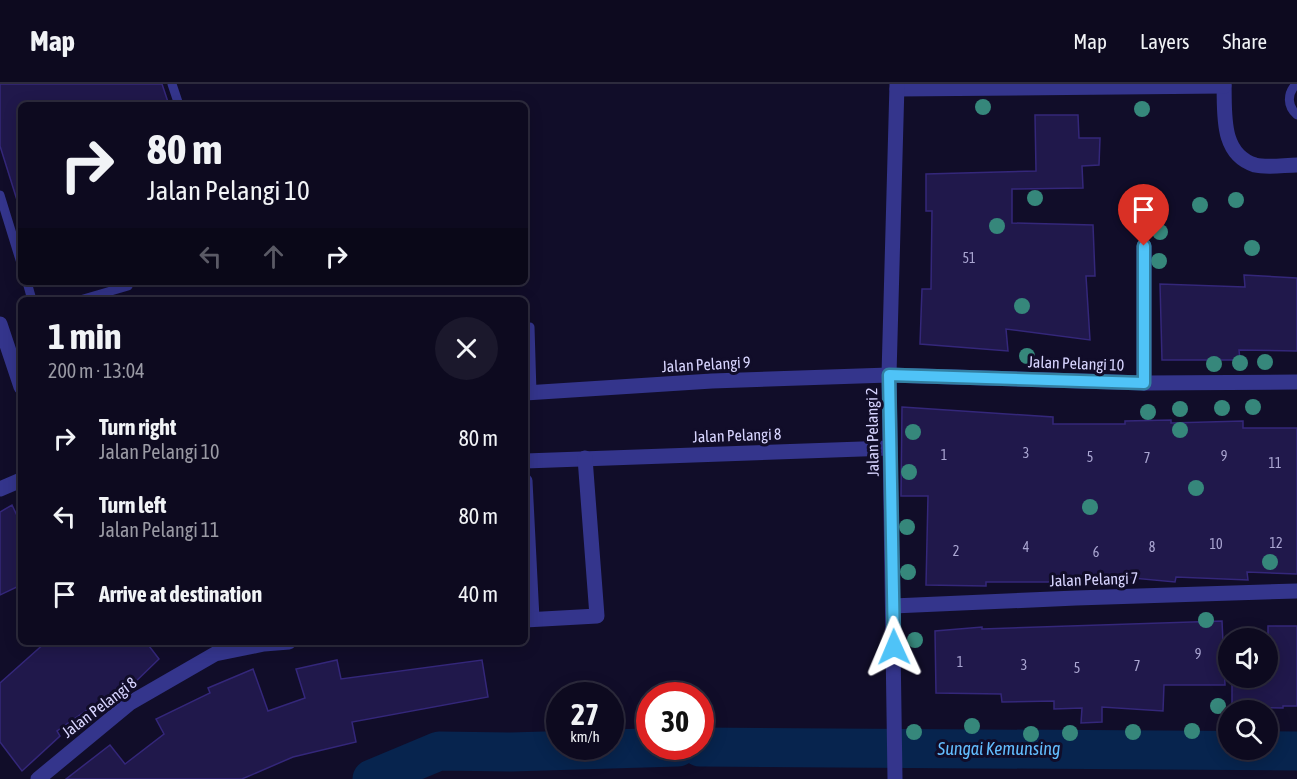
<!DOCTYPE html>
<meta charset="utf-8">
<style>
:root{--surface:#0d0a1f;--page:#1b182c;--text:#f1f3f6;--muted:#9a9aa4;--line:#2d2b3d}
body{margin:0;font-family:"Asap Condensed",sans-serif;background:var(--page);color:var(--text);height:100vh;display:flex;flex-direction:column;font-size:22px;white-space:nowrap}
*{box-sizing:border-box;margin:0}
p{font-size:20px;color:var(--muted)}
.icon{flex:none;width:33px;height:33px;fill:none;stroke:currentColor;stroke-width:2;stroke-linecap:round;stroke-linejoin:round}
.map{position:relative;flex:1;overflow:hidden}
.panel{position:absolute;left:18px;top:213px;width:510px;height:348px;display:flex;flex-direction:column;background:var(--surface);border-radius:9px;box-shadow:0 3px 15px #0003,0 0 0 2px var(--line)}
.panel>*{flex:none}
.top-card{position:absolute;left:18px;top:18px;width:510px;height:183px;border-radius:9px;box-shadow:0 3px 15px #0003,0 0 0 2px var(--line);background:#0d0a1f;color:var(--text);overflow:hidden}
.controls{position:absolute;left:1218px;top:544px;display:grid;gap:12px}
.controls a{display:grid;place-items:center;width:60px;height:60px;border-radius:50%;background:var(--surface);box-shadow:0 3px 15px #0003,0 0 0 2px var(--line);font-size:30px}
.speed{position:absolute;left:546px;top:598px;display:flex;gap:12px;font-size:30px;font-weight:700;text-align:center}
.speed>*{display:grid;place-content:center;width:78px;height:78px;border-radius:50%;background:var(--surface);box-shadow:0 3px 15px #0003,0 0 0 2px var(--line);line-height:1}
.speed small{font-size:15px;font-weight:400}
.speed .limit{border:9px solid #d22;background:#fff;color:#111}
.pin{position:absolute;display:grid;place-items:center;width:51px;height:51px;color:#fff;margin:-62px -26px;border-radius:50% 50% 50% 0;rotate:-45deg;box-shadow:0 0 6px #0007}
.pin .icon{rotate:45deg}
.me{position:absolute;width:66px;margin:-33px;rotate:359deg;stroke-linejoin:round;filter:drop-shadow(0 0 4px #0008)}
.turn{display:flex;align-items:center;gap:21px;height:126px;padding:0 30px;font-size:27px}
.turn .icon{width:78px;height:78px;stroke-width:2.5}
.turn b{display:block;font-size:42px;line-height:51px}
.lanes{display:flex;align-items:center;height:57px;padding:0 30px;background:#0003;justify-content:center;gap:30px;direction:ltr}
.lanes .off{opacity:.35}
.round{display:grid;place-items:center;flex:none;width:63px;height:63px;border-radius:32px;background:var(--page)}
.summary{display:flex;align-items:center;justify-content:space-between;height:102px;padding:0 30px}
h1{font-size:36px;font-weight:700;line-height:45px}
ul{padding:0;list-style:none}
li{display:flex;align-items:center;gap:18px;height:78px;padding:0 30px}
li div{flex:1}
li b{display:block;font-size:22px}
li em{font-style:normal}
header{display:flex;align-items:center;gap:36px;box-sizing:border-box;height:84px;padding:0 30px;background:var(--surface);border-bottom:2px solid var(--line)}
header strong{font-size:28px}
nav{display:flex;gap:33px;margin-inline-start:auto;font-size:21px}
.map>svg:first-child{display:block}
</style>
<header>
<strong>Map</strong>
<nav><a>Map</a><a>Layers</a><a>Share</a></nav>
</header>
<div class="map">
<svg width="1297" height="695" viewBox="0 0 1297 695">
<rect width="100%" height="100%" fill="#110d29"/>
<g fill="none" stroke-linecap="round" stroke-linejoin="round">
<g stroke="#07244e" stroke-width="39">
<polyline points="700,663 1297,667"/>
<polyline points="372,695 439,667 511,668 678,663"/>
</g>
</g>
<g fill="#20184b" stroke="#34277a" stroke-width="1.5">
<polygon points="0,0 162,0 169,21 21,21 21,115 17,116 0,62"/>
<polygon points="1035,31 1078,31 1079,54 1100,54 1099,81 1082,82 1083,104 1012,105 1012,139 1093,141 1095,192 1086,192 1090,256 1006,245 1008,267 920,260 922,205 931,205 932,127 926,127 926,90 1036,87"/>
<polygon points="1244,191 1297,194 1297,267 1239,266 1240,276 1162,276 1160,200 1245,203"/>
<polygon points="902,323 1053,333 1053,340 1125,340 1125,337 1171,336 1171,339 1243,337 1243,344 1297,344 1297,490 1247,488 1248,496 1176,493 1175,498 1122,493 1122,498 986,498 986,502 926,501 928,412 901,412"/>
<polygon points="12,421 21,440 21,501 0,511 0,428"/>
<polygon points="1222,537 1225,601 1164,601 1163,627 1102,623 1102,638 1081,639 1082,624 1054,625 1054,617 1002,618 1001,610 936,609 935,547 982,543 982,545"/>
<polygon points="1268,542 1297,542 1297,622 1283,622 1283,624 1232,623 1232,594 1268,594"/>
<polygon points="46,558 146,558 159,575 130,603 127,598 57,647 60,652 22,687 0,658 0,599"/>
<polygon points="337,576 341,595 482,576 488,613 352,638 356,658 293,673 242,695 66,695 110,661 125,680 164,650 156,635 210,609 208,604 253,585 268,627 305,614 296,585"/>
</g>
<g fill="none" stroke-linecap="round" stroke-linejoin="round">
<g stroke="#34358c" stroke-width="9">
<polyline points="172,0 179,21"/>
<path d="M1296 0C1287 10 1287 22 1297 31"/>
<polyline points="0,111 21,179"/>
<polyline points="27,198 32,216"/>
<polyline points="80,216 128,202 130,198"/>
<polyline points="530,243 532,309"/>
</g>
<g stroke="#34358c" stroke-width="15">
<path d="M1224 0C1225 29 1220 70 1255 81 1267 84 1285 81 1297 81"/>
<polyline points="897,5 1224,2"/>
<polyline points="0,240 21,303"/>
<polyline points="1144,299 1144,162"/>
<polyline points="525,309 712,297 889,291 1144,299 1297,298"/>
<polyline points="525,377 890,364"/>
<polyline points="525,397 532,535"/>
<polyline points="0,405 21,396"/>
<polyline points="893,522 1076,514 1297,507"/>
<polyline points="525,536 597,532 585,374"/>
<polyline points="38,695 130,619 215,570 264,560 289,558"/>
<polyline points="895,695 889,291 897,0"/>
</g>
</g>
<g fill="#36877b">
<circle cx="983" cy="23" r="8"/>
<circle cx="1142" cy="25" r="8"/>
<circle cx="1035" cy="114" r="8"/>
<circle cx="1236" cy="116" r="8"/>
<circle cx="1200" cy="121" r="8"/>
<circle cx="997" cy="142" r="8"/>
<circle cx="1160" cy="148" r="8"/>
<circle cx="1252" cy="164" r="8"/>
<circle cx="1159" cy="177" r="8"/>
<circle cx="1022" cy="222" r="8"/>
<circle cx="1027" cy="272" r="8"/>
<circle cx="1265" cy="278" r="8"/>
<circle cx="1240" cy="279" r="8"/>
<circle cx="1214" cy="280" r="8"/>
<circle cx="1253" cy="323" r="8"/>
<circle cx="1222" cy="324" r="8"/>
<circle cx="1180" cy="325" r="8"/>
<circle cx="1148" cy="328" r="8"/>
<circle cx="1180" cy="346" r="8"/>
<circle cx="913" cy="348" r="8"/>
<circle cx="909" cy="388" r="8"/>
<circle cx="1196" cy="404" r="8"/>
<circle cx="1090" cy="423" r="8"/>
<circle cx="907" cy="443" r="8"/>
<circle cx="1270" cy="478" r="8"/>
<circle cx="908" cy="488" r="8"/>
<circle cx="1206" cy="536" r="8"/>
<circle cx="915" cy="556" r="8"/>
<circle cx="1218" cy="622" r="8"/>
<circle cx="972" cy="642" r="8"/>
<circle cx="1192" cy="647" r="8"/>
<circle cx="914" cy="648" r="8"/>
<circle cx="1133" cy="648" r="8"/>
<circle cx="1070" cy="649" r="8"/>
<circle cx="1031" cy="650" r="8"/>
</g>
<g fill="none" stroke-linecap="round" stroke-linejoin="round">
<defs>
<polyline id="route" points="894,563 889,291 1144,299 1144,162"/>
</defs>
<use href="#route" stroke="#337fa1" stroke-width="15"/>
<use href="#route" stroke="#4fc3f7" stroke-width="10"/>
</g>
<g text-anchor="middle" stroke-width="6" stroke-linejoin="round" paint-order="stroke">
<g font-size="14" fill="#aaa6d2">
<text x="969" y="179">51</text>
<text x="1026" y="374">3</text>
<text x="944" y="376">1</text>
<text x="1224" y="377">9</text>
<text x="1090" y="378">5</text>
<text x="1147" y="379">7</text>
<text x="1275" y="384">11</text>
<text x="1276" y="464">12</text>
<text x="1216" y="465">10</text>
<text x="1026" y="468">4</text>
<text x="1152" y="468">8</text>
<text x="956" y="472">2</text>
<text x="1096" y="473">6</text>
<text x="1198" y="575">9</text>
<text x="960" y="583">1</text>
<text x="1024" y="586">3</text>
<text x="1137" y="587">7</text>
<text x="1077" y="589">5</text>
</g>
<g font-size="16" fill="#d8d5ff" stroke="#110d29">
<text transform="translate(1076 279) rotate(2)" y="6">Jalan Pelangi 10</text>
<text transform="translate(706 280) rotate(-3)" y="6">Jalan Pelangi 9</text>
<text transform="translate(872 348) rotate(-91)" y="6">Jalan Pelangi 2</text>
<text transform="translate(737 351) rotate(-2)" y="6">Jalan Pelangi 8</text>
<text transform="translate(1094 495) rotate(-2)" y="6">Jalan Pelangi 7</text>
<text transform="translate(99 623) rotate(-37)" y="6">Jalan Pelangi 8</text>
</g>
<g font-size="18" font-style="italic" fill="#63beff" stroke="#110d29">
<text x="999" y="671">Sungai Kemunsing</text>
</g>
</g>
</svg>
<div class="controls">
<a><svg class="icon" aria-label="sound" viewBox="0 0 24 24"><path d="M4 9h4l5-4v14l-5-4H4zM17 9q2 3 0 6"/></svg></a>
<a><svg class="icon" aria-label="search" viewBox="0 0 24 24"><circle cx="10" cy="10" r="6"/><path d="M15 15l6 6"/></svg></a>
</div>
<div class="speed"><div>27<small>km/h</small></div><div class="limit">30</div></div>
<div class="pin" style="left:1144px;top:162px;background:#d93025"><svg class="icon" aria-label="arrive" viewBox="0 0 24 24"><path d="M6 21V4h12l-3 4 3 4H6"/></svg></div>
<svg class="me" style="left:894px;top:563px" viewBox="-20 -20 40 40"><path d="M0-17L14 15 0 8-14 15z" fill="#4fc3f7" stroke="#fff" stroke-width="4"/></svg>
<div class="top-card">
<div class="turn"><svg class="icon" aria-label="right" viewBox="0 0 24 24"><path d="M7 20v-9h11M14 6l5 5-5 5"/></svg><div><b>80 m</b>Jalan Pelangi 10</div></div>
<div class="lanes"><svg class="icon off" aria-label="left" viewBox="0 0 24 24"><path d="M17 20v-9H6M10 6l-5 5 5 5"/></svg><svg class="icon off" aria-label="ahead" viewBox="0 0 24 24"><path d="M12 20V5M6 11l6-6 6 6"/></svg><svg class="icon" aria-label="right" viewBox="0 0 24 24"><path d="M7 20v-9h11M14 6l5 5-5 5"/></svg></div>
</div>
<section class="panel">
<div class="summary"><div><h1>1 min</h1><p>200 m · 13:04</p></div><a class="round"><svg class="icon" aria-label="close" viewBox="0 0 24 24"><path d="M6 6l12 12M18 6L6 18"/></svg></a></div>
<ul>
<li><svg class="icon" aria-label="right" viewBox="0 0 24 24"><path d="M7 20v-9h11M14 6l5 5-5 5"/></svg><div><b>Turn right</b><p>Jalan Pelangi 10</p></div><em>80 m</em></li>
<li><svg class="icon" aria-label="left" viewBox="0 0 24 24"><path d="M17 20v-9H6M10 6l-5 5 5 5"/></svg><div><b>Turn left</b><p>Jalan Pelangi 11</p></div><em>80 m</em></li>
<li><svg class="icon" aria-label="arrive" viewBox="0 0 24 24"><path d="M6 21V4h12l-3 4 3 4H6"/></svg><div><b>Arrive at destination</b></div><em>40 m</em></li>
</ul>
</section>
</div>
